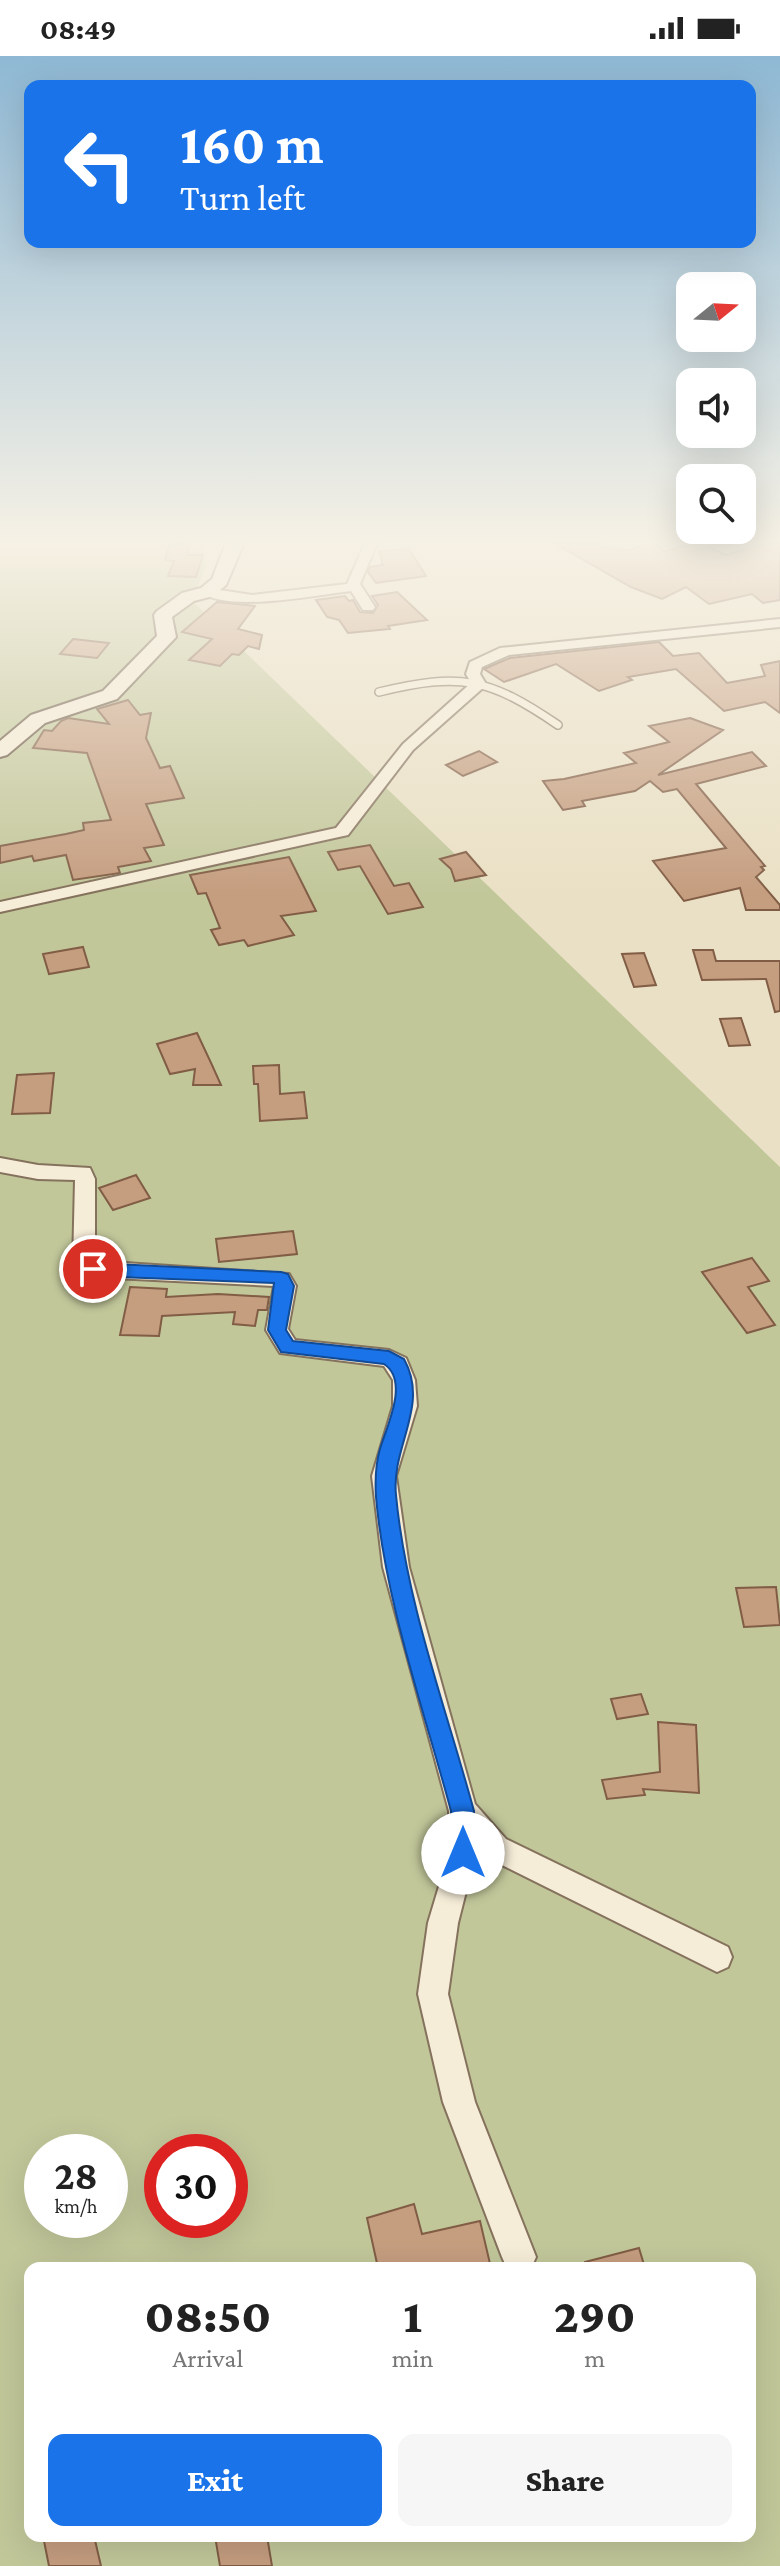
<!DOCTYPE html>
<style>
:root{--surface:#fff;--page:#f6f6f6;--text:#222;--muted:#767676;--accent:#1a73e8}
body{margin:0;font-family:"Crimson Pro",serif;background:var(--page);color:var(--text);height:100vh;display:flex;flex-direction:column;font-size:30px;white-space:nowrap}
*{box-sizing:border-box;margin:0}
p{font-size:26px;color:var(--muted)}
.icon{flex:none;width:44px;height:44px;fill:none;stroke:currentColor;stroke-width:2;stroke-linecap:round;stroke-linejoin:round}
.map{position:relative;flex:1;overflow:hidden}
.side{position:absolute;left:24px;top:2206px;width:732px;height:280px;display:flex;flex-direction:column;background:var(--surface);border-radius:16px;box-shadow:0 8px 32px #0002}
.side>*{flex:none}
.guide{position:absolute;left:24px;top:24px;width:732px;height:168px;border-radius:16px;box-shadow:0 8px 32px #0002;background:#1a73e8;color:#fff;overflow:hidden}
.needle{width:52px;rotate:72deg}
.controls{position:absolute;left:676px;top:216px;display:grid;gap:16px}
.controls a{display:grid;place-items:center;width:80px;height:80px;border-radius:16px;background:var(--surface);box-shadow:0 8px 32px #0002;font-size:40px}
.speed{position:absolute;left:24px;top:2078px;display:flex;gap:16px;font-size:40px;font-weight:700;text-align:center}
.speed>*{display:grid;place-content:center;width:104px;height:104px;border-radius:50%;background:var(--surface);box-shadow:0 8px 32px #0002;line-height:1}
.speed small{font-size:20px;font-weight:400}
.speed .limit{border:12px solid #d22;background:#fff;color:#111}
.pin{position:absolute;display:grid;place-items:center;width:68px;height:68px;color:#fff;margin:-34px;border:4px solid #fff;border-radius:50%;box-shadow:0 2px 8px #0007}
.me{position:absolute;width:88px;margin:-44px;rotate:0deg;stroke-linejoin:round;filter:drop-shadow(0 0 6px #0008)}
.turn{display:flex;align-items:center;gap:28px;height:168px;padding:0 24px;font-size:36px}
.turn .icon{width:104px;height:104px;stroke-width:2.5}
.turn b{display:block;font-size:56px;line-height:68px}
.eta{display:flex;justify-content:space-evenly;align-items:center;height:136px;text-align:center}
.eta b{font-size:48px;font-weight:800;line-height:56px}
.action{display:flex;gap:16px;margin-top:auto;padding:16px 24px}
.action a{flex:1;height:92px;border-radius:16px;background:var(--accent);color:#fff;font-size:32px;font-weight:800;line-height:92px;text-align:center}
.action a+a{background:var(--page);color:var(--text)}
.status{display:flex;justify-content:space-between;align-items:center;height:56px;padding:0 40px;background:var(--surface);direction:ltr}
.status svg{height:22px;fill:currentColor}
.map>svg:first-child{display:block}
</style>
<div class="status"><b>08:49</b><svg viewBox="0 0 49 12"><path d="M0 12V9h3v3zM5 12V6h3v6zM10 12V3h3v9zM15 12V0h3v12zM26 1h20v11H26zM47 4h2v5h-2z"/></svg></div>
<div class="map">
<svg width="780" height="2510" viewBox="0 0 780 2510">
<rect width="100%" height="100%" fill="#eae0c5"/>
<path fill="#c2c79a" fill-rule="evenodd" d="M0 487H203V502L207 507 192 545 780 1111V2510H0ZM42 2096H110V2164H42ZM162 2096H230V2164H162ZM30 2212H750V2480H30Z"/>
<g fill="#c59d7f" stroke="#815d45" stroke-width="2">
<polygon points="170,487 190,487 187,499 203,499 196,521 168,520 174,505 165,504"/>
<polygon points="554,487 601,487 599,491 630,494 650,487 665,495 700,487 726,499 767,487 780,487 780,544 763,547 752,538 709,548 686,531 662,543 631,531"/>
<polygon points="409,493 426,520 376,527 368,516 370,511 383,509 379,495"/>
<polygon points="397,536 427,564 388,570 390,573 348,577 339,564 327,561 316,544 345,540 349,545 353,544 360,556 373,557 378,549 372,540"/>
<polygon points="217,546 255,550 238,573 262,579 259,593 248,590 239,599 232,598 220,610 189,604 212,583 182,576"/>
<polygon points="73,583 109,587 97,602 60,598"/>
<polygon points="659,586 673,600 699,597 727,627 765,620 761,609 780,605 780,657 765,646 724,655 676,613 628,621 632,624 599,635 556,608 504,626 484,613 510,602"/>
<polygon points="128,644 140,659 151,657 146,682 160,712 170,710 184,742 146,748 164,789 144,792 151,805 118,811 120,817 73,824 66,799 34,805 32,800 0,807 0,790 66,778 84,774 83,767 111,764 87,697 33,692 44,674 52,675 61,665 68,662 109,668 97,653"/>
<polygon points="690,662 723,674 658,719 752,696 766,710 696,728 765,810 761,811 764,814 756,821 780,849 780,854 746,854 740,832 684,845 653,805 726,792 677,733 663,736 650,725 635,735 582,745 585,750 563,754 543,725 564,723 636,707 624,697 669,686 649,670"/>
<polygon points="479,695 497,706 463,720 446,709"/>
<polygon points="370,789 394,830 409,827 423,851 388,858 360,810 338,814 328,796"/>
<polygon points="466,796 486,819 455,825 451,813 440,803"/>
<polygon points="289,801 316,855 281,860 294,879 248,890 244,884 219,889 211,874 220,872 206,837 198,838 190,819"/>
<polygon points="83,891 89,911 49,918 43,898"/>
<polygon points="693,894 713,894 716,905 780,905 780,955 775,956 766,923 702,924"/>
<polygon points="644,897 656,929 634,931 622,898"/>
<polygon points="741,962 750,989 729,990 720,963"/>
<polygon points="197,977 212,1009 221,1029 193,1029 195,1013 170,1018 157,988"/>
<polygon points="279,1009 280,1038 304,1036 307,1062 260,1065 258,1028 254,1028 253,1010"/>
<polygon points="54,1017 50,1057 12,1058 17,1019"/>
<polygon points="136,1119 150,1142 113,1154 99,1132"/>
<polygon points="293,1175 297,1198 219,1206 216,1183"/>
<polygon points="752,1202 769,1225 748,1231 775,1269 747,1277 702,1216"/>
<polygon points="130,1231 167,1233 166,1241 218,1238 269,1241 267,1254 258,1254 255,1270 233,1268 235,1256 162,1260 159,1280 120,1279"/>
<polygon points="776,1531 780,1569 744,1571 736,1532"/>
<polygon points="641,1638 648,1658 617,1663 611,1643"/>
<polygon points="658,1666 696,1669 699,1737 643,1733 645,1739 607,1743 602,1724 660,1716"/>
<polygon points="414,2148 422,2178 480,2165 491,2212 378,2212 367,2162"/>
<polygon points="639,2192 645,2212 586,2212 585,2206"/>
<polygon points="43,2480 94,2480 101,2510 49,2510"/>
<polygon points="215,2480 267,2480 272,2510 220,2510"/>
</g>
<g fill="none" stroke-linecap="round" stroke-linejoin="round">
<defs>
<path id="lane" d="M379 636C461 616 489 622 558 669"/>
<g id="street">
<path d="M365 487H377L360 528 375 551 373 554H363L351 535C316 539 229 557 200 536L207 532 252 539 347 528Z"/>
<polygon points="780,563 780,571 509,599 482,611 480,618 486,628 484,631 413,694 348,779 0,856 0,846 336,772 403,688 471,627 466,618 470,606 500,592"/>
<polygon points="0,1102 38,1109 90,1112 95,1123 95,1205 289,1218 296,1230 288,1273 295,1284 389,1294 406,1302 415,1324 417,1350 396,1420 409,1511 475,1748 506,1783 728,1891 732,1901 728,1911 717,1916 486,1801 477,1792 458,1867 448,1938 475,2046 536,2201 531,2212 507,2212 502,2201 443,2046 418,1938 428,1867 449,1797 449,1755 383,1511 372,1420 393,1350 393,1324 384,1310 280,1297 266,1274 274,1230 93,1221 76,1214 73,1209 75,1124 38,1123 0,1116"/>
</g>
<polygon id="secondary" points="226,487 244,487 226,529 213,540 194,545 172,561 176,581 117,643 45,667 7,699 0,701 0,685 31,659 103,635 157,580 154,559 157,555 182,537 201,532 212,523"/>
</defs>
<use href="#lane" stroke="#84725d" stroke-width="10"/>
<use href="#street" stroke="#84725d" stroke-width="4"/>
<use href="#secondary" stroke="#665340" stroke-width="4"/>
<use href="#lane" stroke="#f6edd8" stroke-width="7"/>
<use href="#street" fill="#f6edd8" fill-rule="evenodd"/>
<use href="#secondary" fill="#f6edd8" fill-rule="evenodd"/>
</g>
<linearGradient id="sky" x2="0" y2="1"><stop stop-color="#8eb8d4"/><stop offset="0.58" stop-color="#f6f1e5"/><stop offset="1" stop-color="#f6f1e5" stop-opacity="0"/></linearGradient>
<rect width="780" height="838" fill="url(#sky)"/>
<path fill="#1a73e8" stroke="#114b97" stroke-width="2" d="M93 1207 281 1216 288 1218 294 1230 286 1274 293 1285 389 1295 404 1303C430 1350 391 1390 396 1439 406 1546 446 1652 474 1755L475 1797 471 1805 463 1808 454 1805 451 1797V1755C424 1654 385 1545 376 1441 375 1425 375 1410 380 1393 386 1372 410 1325 384 1308L281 1296 268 1274 274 1227 93 1220 84 1213Z"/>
</svg>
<div class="controls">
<a><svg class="needle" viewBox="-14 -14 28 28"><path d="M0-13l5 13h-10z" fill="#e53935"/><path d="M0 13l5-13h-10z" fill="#767676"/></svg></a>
<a><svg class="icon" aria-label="sound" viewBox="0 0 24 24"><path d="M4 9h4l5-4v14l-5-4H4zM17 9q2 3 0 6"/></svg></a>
<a><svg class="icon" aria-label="search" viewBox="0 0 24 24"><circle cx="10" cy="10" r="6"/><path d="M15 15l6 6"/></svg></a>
</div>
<div class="speed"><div>28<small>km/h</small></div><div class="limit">30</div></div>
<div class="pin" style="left:93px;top:1213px;background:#d93025"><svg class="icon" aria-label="arrive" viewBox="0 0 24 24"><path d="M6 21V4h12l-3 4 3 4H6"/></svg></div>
<svg class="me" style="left:463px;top:1797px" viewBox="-20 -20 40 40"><circle r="19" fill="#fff"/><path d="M0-13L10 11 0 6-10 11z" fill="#1a73e8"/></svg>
<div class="guide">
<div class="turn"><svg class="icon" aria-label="left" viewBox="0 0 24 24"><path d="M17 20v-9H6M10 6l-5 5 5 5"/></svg><div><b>160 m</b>Turn left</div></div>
</div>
<section class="side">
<div class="eta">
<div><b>08:50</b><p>Arrival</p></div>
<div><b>1</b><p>min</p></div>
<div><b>290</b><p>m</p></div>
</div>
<div class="action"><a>Exit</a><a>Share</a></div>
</section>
</div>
